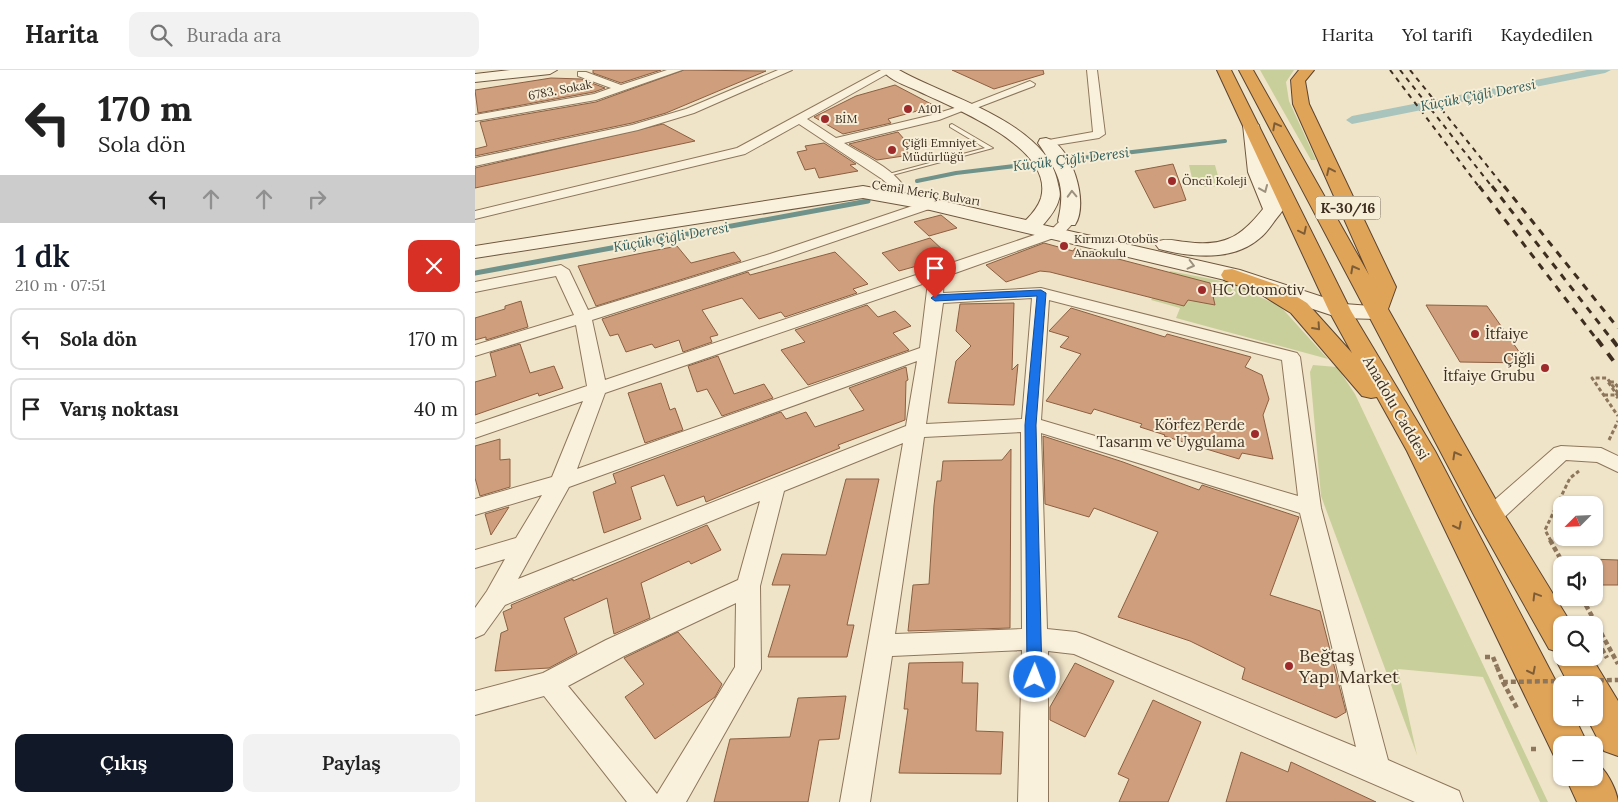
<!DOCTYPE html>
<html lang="tr">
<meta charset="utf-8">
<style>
:root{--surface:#fff;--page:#f2f2f2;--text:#222;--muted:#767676;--line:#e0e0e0;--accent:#111827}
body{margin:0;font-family:Lora,serif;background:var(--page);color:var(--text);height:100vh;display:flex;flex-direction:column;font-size:19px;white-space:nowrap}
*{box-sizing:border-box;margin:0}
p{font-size:16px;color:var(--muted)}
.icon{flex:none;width:28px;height:28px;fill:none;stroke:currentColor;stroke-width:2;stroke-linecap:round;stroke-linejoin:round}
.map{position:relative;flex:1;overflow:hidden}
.panel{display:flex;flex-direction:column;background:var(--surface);width:475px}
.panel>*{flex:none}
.banner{background:#fff;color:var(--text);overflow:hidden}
.needle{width:32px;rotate:246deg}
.controls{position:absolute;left:1078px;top:426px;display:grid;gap:10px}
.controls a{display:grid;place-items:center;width:50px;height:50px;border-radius:10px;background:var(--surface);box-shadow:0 1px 4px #0004;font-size:25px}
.pin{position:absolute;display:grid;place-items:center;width:42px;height:42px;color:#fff;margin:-51px -21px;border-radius:50% 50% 50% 0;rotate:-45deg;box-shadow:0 0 5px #0007}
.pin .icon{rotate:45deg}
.me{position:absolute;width:55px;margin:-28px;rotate:1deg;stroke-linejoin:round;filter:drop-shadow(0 0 4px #0008)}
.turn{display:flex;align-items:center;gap:18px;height:105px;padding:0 15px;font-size:22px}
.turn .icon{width:65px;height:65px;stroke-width:2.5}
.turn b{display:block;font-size:35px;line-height:42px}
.lanes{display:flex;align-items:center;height:48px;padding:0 15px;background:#0003;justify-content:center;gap:25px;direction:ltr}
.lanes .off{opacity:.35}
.round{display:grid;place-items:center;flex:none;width:52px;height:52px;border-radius:10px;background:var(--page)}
.summary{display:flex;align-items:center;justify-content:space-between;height:85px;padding:0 15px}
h1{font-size:30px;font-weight:600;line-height:38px;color:var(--accent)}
.cta{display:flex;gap:10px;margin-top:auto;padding:10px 15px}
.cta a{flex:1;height:58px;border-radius:10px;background:var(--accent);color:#fff;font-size:20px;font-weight:600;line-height:58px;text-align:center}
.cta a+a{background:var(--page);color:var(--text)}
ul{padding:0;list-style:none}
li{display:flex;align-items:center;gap:15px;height:62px;margin:0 10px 8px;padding:0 5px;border:2px solid var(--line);border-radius:10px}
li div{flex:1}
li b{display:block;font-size:19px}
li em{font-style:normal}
header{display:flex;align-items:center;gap:30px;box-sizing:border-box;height:70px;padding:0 25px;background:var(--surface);border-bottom:1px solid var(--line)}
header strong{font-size:24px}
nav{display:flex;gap:28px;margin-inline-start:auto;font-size:18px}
.search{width:350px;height:45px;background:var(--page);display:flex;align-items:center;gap:12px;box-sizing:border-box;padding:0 18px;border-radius:10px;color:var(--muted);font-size:19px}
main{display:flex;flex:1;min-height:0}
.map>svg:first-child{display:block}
</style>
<header>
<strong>Harita</strong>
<div class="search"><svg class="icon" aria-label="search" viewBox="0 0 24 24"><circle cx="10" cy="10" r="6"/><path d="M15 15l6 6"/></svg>Burada ara</div>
<nav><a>Harita</a><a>Yol tarifi</a><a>Kaydedilen</a></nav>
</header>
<main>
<section class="panel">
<div class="banner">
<div class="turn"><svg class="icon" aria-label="left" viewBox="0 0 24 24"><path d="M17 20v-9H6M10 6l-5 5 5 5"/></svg><div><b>170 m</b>Sola dön</div></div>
<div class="lanes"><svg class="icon" aria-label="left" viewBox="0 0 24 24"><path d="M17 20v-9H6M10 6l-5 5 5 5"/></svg><svg class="icon off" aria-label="ahead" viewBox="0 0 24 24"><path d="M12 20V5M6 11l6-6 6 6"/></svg><svg class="icon off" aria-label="ahead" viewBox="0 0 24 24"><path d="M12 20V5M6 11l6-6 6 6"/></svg><svg class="icon off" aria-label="right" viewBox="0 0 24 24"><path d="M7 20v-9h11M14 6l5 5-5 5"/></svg></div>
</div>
<div class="summary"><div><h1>1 dk</h1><p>210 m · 07:51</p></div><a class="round" style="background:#d93025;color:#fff"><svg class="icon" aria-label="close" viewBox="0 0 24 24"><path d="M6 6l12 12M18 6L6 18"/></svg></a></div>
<ul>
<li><svg class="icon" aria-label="left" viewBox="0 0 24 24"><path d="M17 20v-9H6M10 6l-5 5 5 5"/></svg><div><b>Sola dön</b></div><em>170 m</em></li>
<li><svg class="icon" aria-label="arrive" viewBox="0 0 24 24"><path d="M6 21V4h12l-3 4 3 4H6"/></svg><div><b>Varış noktası</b></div><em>40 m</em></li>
</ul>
<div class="cta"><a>Çıkış</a><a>Paylaş</a></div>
</section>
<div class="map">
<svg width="1143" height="732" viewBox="0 0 1143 732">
<rect width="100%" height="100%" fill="#f0e4c8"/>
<g fill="#c9cf9b">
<polygon points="785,0 819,0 811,12 814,31 841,90 836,90"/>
<polygon points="714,95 740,95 746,117 719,117"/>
<polygon points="695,201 752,212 805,236 853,289 701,248 705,238 676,230"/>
<polygon points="838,295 862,297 880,324 1073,732 1065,732 1008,607 923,599 942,685 846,426 835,302"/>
</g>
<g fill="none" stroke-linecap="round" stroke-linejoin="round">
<polyline stroke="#6f938a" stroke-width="4" points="442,111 481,103 750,71"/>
<polyline stroke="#6f938a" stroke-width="5" points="0,203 393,131"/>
<polygon fill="#a9c4bc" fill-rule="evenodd" points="1112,0 1136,0 1130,3 877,54 871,50 877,46"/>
</g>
<g fill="#cf9f7d" stroke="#8d5f41">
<polygon points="118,0 186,0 146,13 118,3"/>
<polygon points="209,0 291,1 191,43 157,53 0,86 0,79 12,76 5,52 121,32"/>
<polygon points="477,0 568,0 569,4 519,19"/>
<polygon points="76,8 106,9 130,18 119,22 3,43 0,20"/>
<polygon points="420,15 460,36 413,49 416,53 368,64 339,47 381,26"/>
<polygon points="188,54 220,71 0,118 0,98"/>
<polygon points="423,62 435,76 431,80 435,85 402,90 374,74"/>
<polygon points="349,73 381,94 375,95 383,101 344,108 340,98 330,100 322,82 332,80 330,76"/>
<polygon points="698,94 711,130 679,138 660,101"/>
<polygon points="466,145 482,158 454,166 439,152"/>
<polygon points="455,168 471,183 445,190 449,194 424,201 407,183"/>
<polygon points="569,173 598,181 600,178 628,185 735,213 740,235 713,230 709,236 575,202 565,201 531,212 511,195"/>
<polygon points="202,176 216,193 259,182 266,191 121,236 103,196"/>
<polygon points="360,182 393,214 378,219 382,223 310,247 306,242 284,249 267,228 227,240 243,265 235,267 237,272 208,282 204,270 180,278 177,274 151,282 143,264 135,266 127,249 273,202 275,205"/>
<polygon points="46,231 53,257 11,270 11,267 0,270 0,248 30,239 30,236"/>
<polygon points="539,233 537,300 543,294 539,335 473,333 481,291 496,276 481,261 485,234"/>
<polygon points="392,235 403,247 420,241 436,256 418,263 434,280 333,315 306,280 330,272 320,260"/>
<polygon points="951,235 1012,236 1052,293 985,292"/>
<polygon points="596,238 690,267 692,264 776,287 770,297 787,305 794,329 788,345 798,389 767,383 764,389 689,366 690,365 665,357 667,354 641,346 619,339 616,344 571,331 606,284 585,277 594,267 574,261"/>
<polygon points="45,274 55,303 79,296 88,318 64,326 63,323 0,345 0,312 21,306 15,283"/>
<polygon points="243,286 259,324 289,314 298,328 247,346 232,319 222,322 213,296"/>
<polygon points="431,297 433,310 431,311 430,350 363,375 365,378 231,432 229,426 202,436 189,405 156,417 166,449 129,463 118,422 141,413 138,404 306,342 311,349 331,342 340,357 389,340 374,318"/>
<polygon points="186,313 195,340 200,338 208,360 170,373 153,323"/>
<polygon points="568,366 648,392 724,420 727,415 824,447 795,525 845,541 871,642 861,648 767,609 770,598 715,571 643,547 683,462 619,438 614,447 570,434"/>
<polygon points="25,369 25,390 35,389 35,417 5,426 0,408 0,376"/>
<polygon points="536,379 535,558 433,561 438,515 454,514 459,435 462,411 466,411 468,391 527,390"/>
<polygon points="371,409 404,409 372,555 379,555 372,587 293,587 315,515 297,515 307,484 351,485"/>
<polygon points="34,437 16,465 10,444"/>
<polygon points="232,455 246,480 216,494 214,491 166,513 175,548 139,564 132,528 89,548 102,583 74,598 20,601 26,563 33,560 28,542 37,538 36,535 98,509 98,511"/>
<polygon points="1113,489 1143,490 1143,515 1127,515 1119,495"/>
<polygon points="203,562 247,614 240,627 180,669 150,627 169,614 149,588"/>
<polygon points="488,592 487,613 503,613 501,661 528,662 526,704 424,703 433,639 429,639 434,593"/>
<polygon points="600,593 639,611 610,667 575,650 575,637"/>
<polygon points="371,626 364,669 344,670 333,732 239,732 255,669 315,667 323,628"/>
<polygon points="678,630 726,652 693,732 644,732 654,709 643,704"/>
<polygon points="766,682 813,702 816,692 901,732 751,732"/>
</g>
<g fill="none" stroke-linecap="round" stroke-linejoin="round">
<defs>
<polygon id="lane" points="477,54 518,78 410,107 410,105 510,78 475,57 475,55"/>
<g id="street">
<polygon points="192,0 207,0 121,30 0,51 0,45 119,24 136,18 103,6 103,2 111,2 146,15"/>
<polygon points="303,0 317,0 219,43 163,60 0,96 0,88 157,55 211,39"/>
<path d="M406 0H419L332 49 361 68 457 45 489 35 495 38 464 50 369 73C388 85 414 96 428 115L418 128H408L406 125 414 115 407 109 324 54 270 84 0 149V141L262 78Z"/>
<polygon points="612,0 622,0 630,64 624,68 568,77 566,74 568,71 618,62"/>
<polygon points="555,11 560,14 559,16 504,37 500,38 494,35"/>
<path d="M455 130 462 134 460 137 305 190 117 250 130 310 577 159 588 148H598L600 151 587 165 469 207 468 223 566 218 822 283 825 287 846 438 913 690 984 721 988 732H940L599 584 573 581V732H543L547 580 417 586 395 732H365L428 373 309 421 285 516 286 599 211 732H152L69 626 0 645V621L68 603 131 570 263 510 285 431 30 535 9 564 0 568V538L12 521 30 489 0 498V480L41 468 67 425 0 445V429L77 407 108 331 0 368V354L112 316 101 255 0 286V275L99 245 81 206 0 222V212L86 195 94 200 113 240 295 184ZM453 212 445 278 102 399 130 323ZM557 228 547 349 451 354 468 233ZM574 230 807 290 823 426 566 350ZM442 291 431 356 43 509 94 417ZM546 362 547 559 420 564 449 367ZM566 363 825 443 881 677 610 565 601 562 572 559ZM261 533 260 597 182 724 93 616 149 586Z"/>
<polygon points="1086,376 1126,378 1143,386 1143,402 1122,392 1091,390 1023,453 1015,455 1007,453 1004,447 1007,441 1079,378"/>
</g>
<g id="secondary">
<polygon points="35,0 82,0 75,4 0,12 0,4"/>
<path d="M407 0H424C471 27 573 53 583 114 584 119 586 124 584 129 582 138 575 147 568 155L765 200 869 234 910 237 913 242 910 247 902 249 865 248 750 210 455 140 388 128 0 188V176L388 116 455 128 551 150C557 144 563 137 566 128 580 77 478 38 443 21 432 16 414 10 407 0Z"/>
<path d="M776 50 784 55 791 102 808 140 805 144C798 152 793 162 785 168 758 192 715 187 684 179L681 175 684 171C693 168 701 171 711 172 748 177 765 168 788 139L773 102 768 55Z"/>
<path d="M571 68C596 74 615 133 600 155H586L583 151C592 115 582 101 563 73L565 69Z"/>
</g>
<g id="highway">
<polygon points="742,0 756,0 876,241 960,381 1086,621 1086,648 1100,648 1113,675 1086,675 1086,690 1080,688 932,381 902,327 896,328 887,326 816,243 787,225 749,210 746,205 749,200 757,199 803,215 832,233 877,283 854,241"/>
<polygon points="764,0 778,0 894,205 818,34 816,10 824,0 839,0 830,11 834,34 921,217 913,239 1026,439 1097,555 1086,555 1086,588 1117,588 1143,631 1143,686 1129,681 1112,648 1119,648 1119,615 1094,615 1080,588 1083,582 1074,579 1000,447"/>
<path d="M1119 692C1130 696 1142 720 1143 732H1102L1091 708H1119Z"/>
</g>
</defs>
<use href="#lane" stroke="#8d765c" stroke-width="2"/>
<use href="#street" stroke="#8d765c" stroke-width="2"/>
<use href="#secondary" stroke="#6f573f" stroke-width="2"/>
<use href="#highway" stroke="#5b4430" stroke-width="2"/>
<g stroke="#8d765c" stroke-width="3" stroke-dasharray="4 2.5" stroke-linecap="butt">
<polyline points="1143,323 1132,308 1117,308 1143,346"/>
<polyline points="1129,325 1140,325 1143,328"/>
<polyline points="1134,370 1143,351"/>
<polyline points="1076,471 1070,460 1095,408 1104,401"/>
</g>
<g stroke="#8d765c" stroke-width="4.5" stroke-dasharray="5 3" stroke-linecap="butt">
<polyline points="1075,470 1089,495"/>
<polyline points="1107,528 1143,594"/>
<polyline points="1119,565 1132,588"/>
<polyline points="1010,587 1018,587 1022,597"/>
<polyline points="1028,612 1043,640"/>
<polyline points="1056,679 1063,679"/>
</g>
<use href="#lane" fill="#faf1dc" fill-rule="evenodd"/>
<use href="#street" fill="#faf1dc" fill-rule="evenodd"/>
<use href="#secondary" fill="#faf1dc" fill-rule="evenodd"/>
<use href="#highway" fill="#e0a458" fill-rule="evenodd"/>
<g stroke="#3d2e20" stroke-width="2" stroke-dasharray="5 5" stroke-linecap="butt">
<polyline points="915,0 1005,118"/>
<polyline points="925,0 1018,118"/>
<polyline points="935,0 1030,118"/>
</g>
<g stroke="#3d2e20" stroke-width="3" stroke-dasharray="7 7" stroke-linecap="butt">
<polyline points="1004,116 1123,271"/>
<polyline points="1017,116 1138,271"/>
<polyline points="1029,116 1143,258"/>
</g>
<g stroke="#3d2e20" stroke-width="4" stroke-dasharray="9 9" stroke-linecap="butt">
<polyline points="1122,269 1143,297"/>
<polyline points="1137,269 1143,277"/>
</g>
<polyline stroke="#8d765c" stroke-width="3" stroke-dasharray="4 2.5" stroke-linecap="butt" points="1143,317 1139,312 1133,312 1143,326"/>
<polyline stroke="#8d765c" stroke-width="4.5" stroke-dasharray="5 3" stroke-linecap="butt" points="1022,597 1028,612 1143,610"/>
</g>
<defs><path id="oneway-chevron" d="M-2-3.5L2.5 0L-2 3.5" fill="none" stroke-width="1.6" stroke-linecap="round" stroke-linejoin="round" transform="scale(1.25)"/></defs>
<g stroke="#7e5d36">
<use href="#oneway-chevron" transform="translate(801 56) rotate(-118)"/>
<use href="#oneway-chevron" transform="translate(855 101) rotate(-115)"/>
<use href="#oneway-chevron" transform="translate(828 161) rotate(64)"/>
<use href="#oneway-chevron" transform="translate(879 199) rotate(-118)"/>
<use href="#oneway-chevron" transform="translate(842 257) rotate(48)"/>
<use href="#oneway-chevron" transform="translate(981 385) rotate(-119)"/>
<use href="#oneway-chevron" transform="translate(983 456) rotate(63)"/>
<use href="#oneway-chevron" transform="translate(1061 526) rotate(-121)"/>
<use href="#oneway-chevron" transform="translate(1057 601) rotate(63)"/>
</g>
<g stroke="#9c907e">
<use href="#oneway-chevron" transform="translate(789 119) rotate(67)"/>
<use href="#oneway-chevron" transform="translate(597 124) rotate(-92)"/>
<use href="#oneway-chevron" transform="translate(716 195) rotate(14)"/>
</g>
<polygon fill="#1a73e8" stroke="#114b97" points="566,220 571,223 561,355 567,607 565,612 560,614 555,612 552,607 550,355 562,226 460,231 456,228 460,225"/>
<g fill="#9e2a2b" stroke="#f7eed8" stroke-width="2">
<circle cx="433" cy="39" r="5"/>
<circle cx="350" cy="49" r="5"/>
<circle cx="417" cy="80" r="5"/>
<circle cx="697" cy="111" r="5"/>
<circle cx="589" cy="176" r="5"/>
<circle cx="727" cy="220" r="5"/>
<circle cx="1000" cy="264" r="5"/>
<circle cx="1070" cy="298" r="5"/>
<circle cx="780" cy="364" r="5"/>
<circle cx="814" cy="596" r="5"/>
</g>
<g text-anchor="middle" stroke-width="4" stroke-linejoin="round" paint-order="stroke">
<g font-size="12" fill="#3d2e20" stroke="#f7eed8">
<text transform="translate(85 20) rotate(-11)" y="4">6783. Sokak</text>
<text transform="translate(451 123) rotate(9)" y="4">Cemil Meriç Bulvarı</text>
</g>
<g font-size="12" fill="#3d2e20" stroke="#f7eed8" text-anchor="start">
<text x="443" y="43">A101</text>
<text x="360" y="53">BİM</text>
<text x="427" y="77">Çiğli Emniyet<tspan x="427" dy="14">Müdürlüğü</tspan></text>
<text x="707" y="115">Öncü Koleji</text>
<text x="599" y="173">Kırmızı Otobüs<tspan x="599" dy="14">Anaokulu</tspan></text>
</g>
<g font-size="14" font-style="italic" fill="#2f5d5a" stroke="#f7eed8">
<text transform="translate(1003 25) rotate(-11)" y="5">Küçük Çiğli Deresi</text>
<text transform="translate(596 89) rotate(-7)" y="5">Küçük Çiğli Deresi</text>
<text transform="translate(196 167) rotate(-10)" y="5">Küçük Çiğli Deresi</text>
</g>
<rect fill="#f7eed8" stroke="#756857" stroke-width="1" x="840.5" y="126.5" width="65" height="23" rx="4"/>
<g font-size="14" font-weight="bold" fill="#3d2e20">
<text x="873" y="143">K-30/16</text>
</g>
<g font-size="15" fill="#3d2e20" stroke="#f7eed8" text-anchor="start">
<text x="737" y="225">HC Otomotiv</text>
<text x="1010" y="269">İtfaiye</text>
<text x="1060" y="294" text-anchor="end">Çiğli<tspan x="1060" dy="17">İtfaiye Grubu</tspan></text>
<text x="770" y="360" text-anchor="end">Körfez Perde<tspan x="770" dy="17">Tasarım ve Uygulama</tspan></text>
</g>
<g font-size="15" fill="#3d2e20" stroke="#f7eed8">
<text transform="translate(921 338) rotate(60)" y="5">Anadolu Caddesi</text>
</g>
<g font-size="18" fill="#3d2e20" stroke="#f7eed8" text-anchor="start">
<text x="824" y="592">Beğtaş<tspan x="824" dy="21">Yapı Market</tspan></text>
</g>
</g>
</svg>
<div class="controls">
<a><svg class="needle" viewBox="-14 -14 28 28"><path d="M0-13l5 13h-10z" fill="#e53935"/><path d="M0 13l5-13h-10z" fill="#767676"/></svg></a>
<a><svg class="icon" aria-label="sound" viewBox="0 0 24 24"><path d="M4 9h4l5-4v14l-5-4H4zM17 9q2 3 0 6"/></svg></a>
<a><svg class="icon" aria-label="search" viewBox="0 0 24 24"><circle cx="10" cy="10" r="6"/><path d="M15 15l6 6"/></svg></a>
<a>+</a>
<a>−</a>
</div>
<div class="pin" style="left:460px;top:228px;background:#d93025"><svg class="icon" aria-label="arrive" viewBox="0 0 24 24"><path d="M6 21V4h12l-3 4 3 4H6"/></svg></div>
<svg class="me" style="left:560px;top:607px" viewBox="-20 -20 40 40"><circle r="17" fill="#1a73e8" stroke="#fff" stroke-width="3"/><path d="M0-11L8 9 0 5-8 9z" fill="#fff"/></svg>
</div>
</main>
